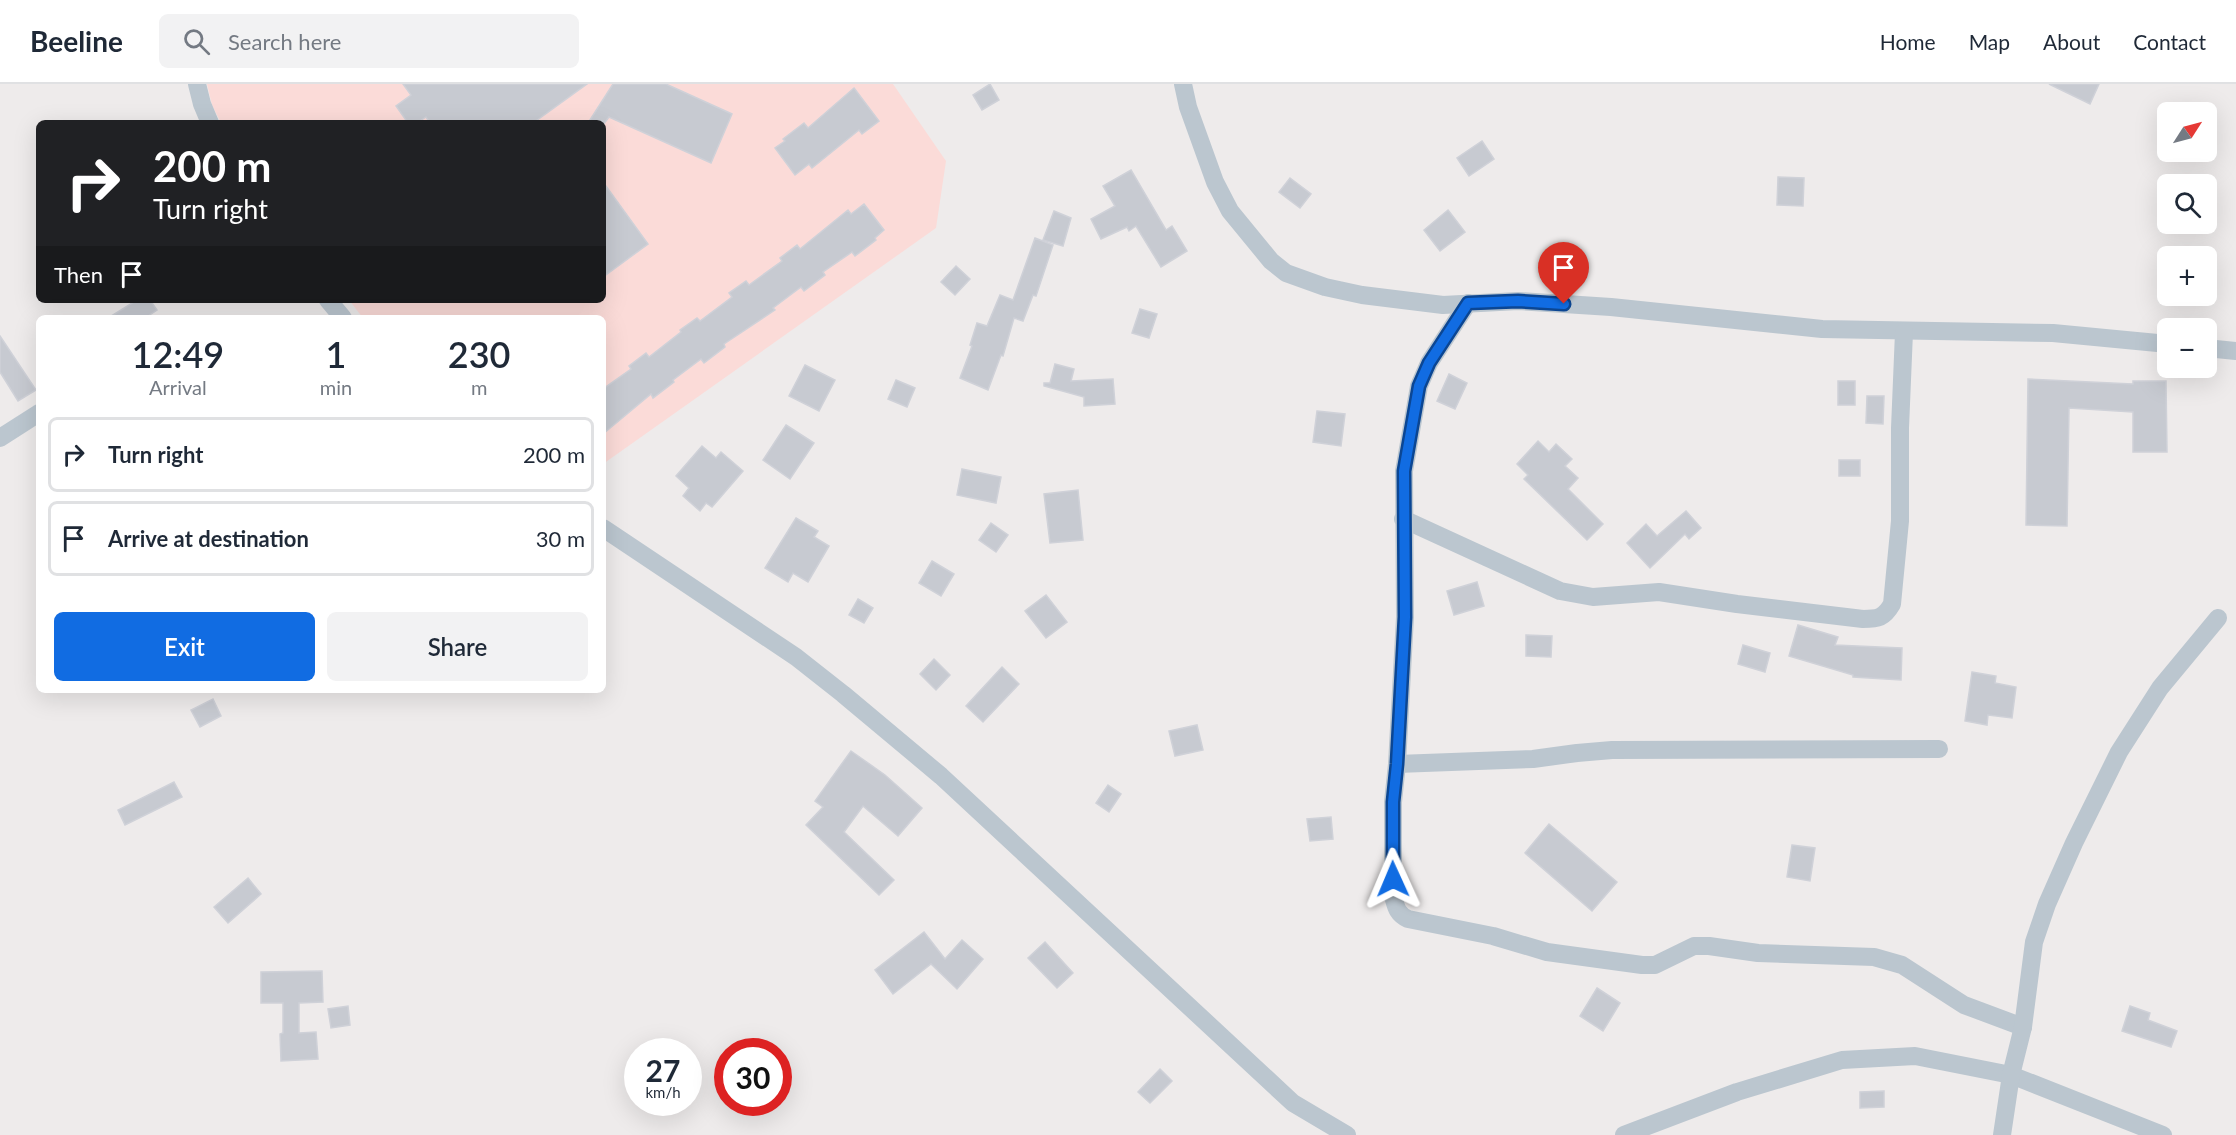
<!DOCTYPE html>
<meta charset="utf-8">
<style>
:root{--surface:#fff;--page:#f2f2f3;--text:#1f2937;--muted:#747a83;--line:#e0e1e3;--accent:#116ce2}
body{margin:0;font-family:Lato,sans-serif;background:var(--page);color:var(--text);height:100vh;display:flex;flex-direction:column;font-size:22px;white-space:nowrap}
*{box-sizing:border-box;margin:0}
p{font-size:20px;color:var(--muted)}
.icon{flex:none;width:33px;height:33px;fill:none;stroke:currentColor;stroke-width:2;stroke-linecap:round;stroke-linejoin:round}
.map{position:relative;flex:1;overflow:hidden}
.drawer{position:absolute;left:36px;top:231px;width:570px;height:378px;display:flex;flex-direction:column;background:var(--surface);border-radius:9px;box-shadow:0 6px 24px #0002}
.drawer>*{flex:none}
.banner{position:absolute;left:36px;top:36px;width:570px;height:183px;border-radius:9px;box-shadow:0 6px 24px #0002;background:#202124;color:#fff;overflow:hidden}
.needle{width:39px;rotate:54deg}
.controls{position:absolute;left:2157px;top:18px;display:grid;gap:12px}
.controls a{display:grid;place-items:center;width:60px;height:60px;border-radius:9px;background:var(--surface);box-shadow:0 6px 24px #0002;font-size:30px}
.speed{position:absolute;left:624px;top:954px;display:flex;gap:12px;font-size:30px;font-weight:700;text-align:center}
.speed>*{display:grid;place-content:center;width:78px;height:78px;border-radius:50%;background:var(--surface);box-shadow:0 6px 24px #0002;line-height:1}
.speed small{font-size:15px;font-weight:400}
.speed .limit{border:9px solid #d22;background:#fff;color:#111}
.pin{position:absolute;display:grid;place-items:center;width:51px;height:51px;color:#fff;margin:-62px -26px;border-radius:50% 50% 50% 0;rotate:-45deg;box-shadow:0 0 6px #0007}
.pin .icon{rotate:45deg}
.me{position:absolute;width:66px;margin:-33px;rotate:359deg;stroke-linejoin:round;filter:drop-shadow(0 0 4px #0008)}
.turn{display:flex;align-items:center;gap:21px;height:126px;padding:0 18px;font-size:27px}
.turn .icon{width:78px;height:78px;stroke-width:2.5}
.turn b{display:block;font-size:42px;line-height:51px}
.then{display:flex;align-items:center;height:57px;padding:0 18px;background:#0003;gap:12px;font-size:22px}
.eta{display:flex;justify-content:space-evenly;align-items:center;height:102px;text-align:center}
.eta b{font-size:36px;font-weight:600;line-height:42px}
.action{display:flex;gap:12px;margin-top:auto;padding:12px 18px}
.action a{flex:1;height:69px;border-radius:9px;background:var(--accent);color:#fff;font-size:24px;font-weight:600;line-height:69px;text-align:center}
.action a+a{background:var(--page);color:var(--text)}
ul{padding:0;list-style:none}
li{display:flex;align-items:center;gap:18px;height:75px;margin:0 12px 9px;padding:0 6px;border:3px solid var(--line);border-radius:9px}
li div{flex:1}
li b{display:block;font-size:22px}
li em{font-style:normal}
header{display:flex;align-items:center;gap:36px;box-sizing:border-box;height:84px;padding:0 30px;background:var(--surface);border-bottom:2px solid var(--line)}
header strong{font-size:28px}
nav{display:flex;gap:33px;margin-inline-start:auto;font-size:21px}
.search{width:420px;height:54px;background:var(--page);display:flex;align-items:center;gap:15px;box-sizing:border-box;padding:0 21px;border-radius:9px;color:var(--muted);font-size:22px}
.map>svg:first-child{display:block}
</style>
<header>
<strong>Beeline</strong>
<div class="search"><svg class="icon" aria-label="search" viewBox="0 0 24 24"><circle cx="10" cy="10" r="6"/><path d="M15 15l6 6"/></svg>Search here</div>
<nav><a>Home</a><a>Map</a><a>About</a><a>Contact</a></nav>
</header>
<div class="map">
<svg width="2236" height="1051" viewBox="0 0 2236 1051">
<rect width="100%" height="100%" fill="#eeebeb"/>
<polygon fill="#fbdbd8" points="207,0 893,0 946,77 936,144 603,380 603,234 363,234 349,216 603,216 603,39 221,39 212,21"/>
<g fill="#c7cad1" stroke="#cfd1d8" stroke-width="1.5">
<polygon points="403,0 587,0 533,39 430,39 426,33 417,39 408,39 396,22 411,11"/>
<polygon points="613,0 666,0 732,30 711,79 609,33 603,41 603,39 588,39"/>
<polygon points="990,0 999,16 982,26 973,11"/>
<polygon points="2049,0 2099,0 2090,20"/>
<polygon points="854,4 879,37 862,50 859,46 812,84 809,80 795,91 775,64 785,57 783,55 804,39 808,44"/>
<polygon points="1482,57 1494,75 1469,92 1457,74"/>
<polygon points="1131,86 1166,146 1172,142 1187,167 1161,183 1136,142 1129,147 1127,143 1101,155 1091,135 1115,122 1103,102"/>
<polygon points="1778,93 1804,94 1803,122 1777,121"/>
<polygon points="1290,94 1311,110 1300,124 1279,108"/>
<polygon points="603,98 648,160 603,193"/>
<polygon points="864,120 884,146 875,154 876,156 855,172 852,168 823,188 825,191 804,207 801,203 773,224 775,226 724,260 725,263 704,279 701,275 673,296 674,298 653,314 651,310 603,350 603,305 631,285 629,282 646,269 649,273 681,248 680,246 697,234 700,237 732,213 729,209 746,197 749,201 782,177 780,174 797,161 800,165 848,126 851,130"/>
<polygon points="1448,126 1465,148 1440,167 1424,146"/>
<polygon points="1054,127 1071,134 1063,162 1043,156"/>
<polygon points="1035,154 1053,161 1036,212 1033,211 1023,237 1014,234 1003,272 1001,271 988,306 960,294 972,262 970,261 977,239 987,242 1000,211 1013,216"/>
<polygon points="956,182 970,195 955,211 941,198"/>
<polygon points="137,216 150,216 157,226 145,234 108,234"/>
<polygon points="1140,225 1157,230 1149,254 1132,249"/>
<polygon points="0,252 36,306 18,317 0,288"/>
<polygon points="1055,280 1074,285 1071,297 1113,295 1115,320 1084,322 1084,313 1044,302 1044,299 1050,299"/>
<polygon points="805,281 835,296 819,327 789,312"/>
<polygon points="1449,290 1467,299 1455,325 1437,317"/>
<polygon points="2028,295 2133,300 2133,297 2166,297 2167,368 2133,368 2133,328 2069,324 2067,442 2026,441"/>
<polygon points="896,296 915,304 907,323 888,315"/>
<rect x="1838" y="297" width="17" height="24"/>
<polygon points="1867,312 1884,312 1883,340 1866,339"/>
<polygon points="1317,327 1345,330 1341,362 1313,358"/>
<polygon points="786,341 814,359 790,395 763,376"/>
<polygon points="1538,357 1549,368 1556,360 1572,375 1565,382 1578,394 1568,405 1603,440 1587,456 1524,395 1528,391 1517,380"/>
<polygon points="702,362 716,374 721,368 743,387 712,423 706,419 700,427 683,412 689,404 676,392"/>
<rect x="1839" y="376" width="21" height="16"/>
<polygon points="962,385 1001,393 996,419 957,411"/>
<polygon points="1078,406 1083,456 1050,459 1044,410"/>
<polygon points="1686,427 1701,444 1689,455 1685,450 1650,484 1627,459 1646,440 1657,452"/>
<polygon points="796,434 818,447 814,453 829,462 808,498 793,489 788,498 765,484"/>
<polygon points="991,439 1008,451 996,468 979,456"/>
<polygon points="932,477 954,490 941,512 919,499"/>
<polygon points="1477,498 1484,522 1454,531 1447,507"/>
<polygon points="1046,511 1067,538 1046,554 1025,527"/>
<polygon points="858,515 873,524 864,539 849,531"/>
<polygon points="1798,541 1838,553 1835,561 1902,564 1901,596 1853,593 1853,591 1789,572"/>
<polygon points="1526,551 1552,552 1551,573 1526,572"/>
<polygon points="1743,561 1770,569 1765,588 1738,580"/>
<polygon points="934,575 950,591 936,606 920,590"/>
<polygon points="1002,583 1019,600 983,638 966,622"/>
<polygon points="1972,588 1996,592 1995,599 2016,603 2012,634 1988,631 1987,641 1965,637"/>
<polygon points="213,615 221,632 200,643 191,626"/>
<polygon points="1197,641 1203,666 1175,672 1169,647"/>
<polygon points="851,667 885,691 922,724 898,752 863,722 844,748 894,796 879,811 806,741 823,723 815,717"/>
<polygon points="174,698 182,713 125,741 118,726"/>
<polygon points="1108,701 1121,710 1109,728 1096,719"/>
<polygon points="1331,733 1333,755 1310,757 1307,735"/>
<polygon points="1549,740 1617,798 1592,827 1525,769"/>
<polygon points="1792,761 1815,764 1810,797 1787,793"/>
<polygon points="248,794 261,810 228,839 214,823"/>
<polygon points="924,848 945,875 962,856 983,875 957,905 931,880 893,910 875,886"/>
<polygon points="1045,858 1073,889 1057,904 1028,874"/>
<polygon points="322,887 323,918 299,919 299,949 316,948 318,975 281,977 280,950 283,949 283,919 261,919 261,888"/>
<polygon points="1597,904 1620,919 1603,947 1580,932"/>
<polygon points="348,922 350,941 331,944 328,925"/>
<polygon points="2130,922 2150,929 2148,936 2177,947 2171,963 2122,947"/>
<polygon points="1160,985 1172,997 1150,1019 1138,1008"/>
<polygon points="1884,1007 1884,1023 1860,1024 1860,1008"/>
</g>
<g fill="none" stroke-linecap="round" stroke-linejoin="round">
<g stroke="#bbc6cf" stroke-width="18">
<polyline points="197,0 202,20 210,39"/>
<polyline points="1183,0 1188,23 1215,98 1230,127 1271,177 1286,189 1325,203 1362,211 1443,221 1518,217 1611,223 1822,245 2053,249 2168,260"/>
<polyline points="328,216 343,234"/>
<path d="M1468 219 1429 279 1419 302 1404 387 1405 533 1397 680 1393 718V812C1396 823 1397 830 1408 835L1493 852 1547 868 1642 881H1655L1694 862H1709L1758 869 1874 873 1902 881 1964 921 2023 943"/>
<polyline points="2206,264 2236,267"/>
<polyline points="0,354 39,329"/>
<path d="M1403 435 1560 507 1593 513 1659 508 1737 520 1863 535C1878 535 1884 534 1892 520L1900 437V344L1904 248"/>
<polyline points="603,444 796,573 843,610 941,692 1293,1019 1347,1051"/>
<polyline points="1397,680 1533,675 1577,669 1612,666 1939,665"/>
<polyline points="1624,1051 1737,1008 1842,976 1915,972 2011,991 2163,1051"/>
<polyline points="2002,1051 2011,991 2023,943 2034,858 2047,820 2074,759 2119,668 2160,604 2218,534"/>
</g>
</g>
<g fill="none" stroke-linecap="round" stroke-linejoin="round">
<defs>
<polyline id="route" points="1393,795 1393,718 1397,680 1405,533 1404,387 1419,302 1429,279 1468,219 1518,217 1564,220"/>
</defs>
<use href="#route" stroke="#0b4693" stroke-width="15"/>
<use href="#route" stroke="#116ce2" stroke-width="10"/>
</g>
</svg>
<div class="controls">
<a><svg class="needle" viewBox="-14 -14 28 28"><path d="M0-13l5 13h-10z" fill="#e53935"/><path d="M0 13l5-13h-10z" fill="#747a83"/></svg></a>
<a><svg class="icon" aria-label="search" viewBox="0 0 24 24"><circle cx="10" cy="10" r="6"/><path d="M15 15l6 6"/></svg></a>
<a>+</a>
<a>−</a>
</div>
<div class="speed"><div>27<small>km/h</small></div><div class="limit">30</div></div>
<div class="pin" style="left:1564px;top:220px;background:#d93025"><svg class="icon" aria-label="arrive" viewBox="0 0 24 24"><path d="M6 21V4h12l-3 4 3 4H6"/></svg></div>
<svg class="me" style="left:1393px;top:795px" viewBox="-20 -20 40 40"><path d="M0-17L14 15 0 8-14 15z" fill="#116ce2" stroke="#fff" stroke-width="4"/></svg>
<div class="banner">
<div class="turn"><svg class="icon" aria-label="right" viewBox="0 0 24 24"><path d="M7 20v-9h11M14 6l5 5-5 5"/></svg><div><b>200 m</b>Turn right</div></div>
<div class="then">Then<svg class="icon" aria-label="arrive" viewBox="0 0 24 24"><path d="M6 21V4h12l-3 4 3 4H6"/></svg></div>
</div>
<section class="drawer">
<div class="eta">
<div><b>12:49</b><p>Arrival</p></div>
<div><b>1</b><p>min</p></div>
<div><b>230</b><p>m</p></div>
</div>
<ul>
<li><svg class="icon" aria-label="right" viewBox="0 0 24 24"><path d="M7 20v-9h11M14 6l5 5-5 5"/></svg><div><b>Turn right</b></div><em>200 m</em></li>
<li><svg class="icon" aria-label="arrive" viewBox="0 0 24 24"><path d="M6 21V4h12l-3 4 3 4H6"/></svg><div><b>Arrive at destination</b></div><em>30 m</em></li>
</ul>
<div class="action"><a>Exit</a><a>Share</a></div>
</section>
</div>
